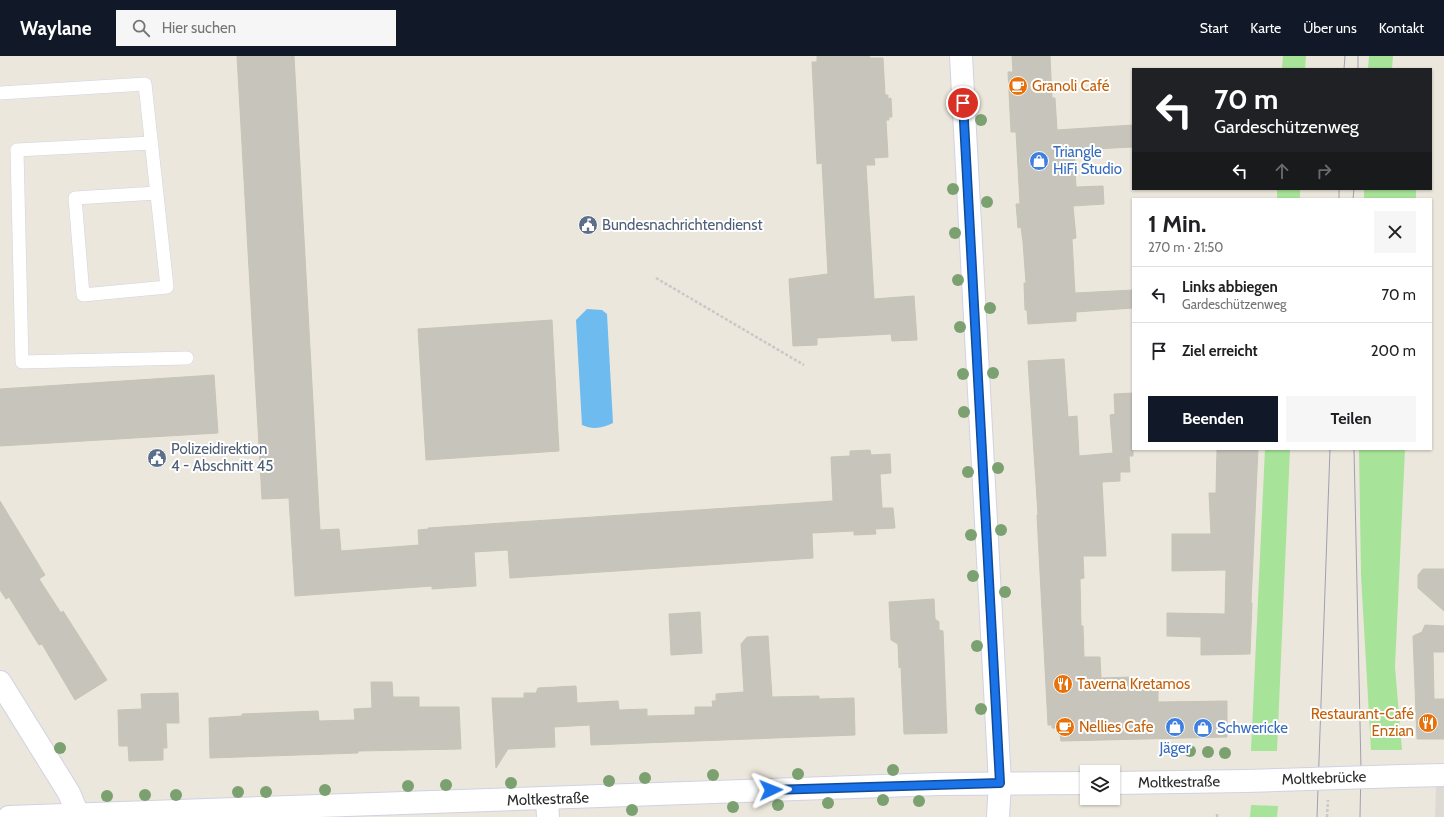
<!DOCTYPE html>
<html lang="de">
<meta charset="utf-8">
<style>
:root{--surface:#fff;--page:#f6f6f6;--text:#202124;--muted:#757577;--line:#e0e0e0;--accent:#111827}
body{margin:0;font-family:Cabin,sans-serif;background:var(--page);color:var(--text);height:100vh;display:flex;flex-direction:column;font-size:15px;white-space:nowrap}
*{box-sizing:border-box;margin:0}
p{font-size:13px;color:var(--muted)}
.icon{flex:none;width:22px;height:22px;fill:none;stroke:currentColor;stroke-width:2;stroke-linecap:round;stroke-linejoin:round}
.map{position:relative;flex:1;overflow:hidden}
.drawer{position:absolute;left:1132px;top:142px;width:300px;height:252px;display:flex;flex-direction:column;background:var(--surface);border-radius:0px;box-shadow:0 1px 3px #0004}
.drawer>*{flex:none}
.banner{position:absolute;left:1132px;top:12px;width:300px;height:122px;border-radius:0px;box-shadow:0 1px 3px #0004;background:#202124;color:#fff;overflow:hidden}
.buttons{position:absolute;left:1080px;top:709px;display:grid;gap:8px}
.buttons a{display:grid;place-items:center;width:40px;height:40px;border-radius:0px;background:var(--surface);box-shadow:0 1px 3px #0004;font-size:20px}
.pin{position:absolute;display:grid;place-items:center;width:34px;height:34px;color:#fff;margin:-17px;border:2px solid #fff;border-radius:50%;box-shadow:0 1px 4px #0007}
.me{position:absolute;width:44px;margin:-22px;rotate:88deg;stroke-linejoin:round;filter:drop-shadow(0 0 3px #0008)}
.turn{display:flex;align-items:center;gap:14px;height:84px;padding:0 16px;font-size:18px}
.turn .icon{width:52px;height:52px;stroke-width:2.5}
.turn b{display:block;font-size:28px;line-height:34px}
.lanes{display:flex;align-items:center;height:38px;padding:0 16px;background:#0003;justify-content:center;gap:20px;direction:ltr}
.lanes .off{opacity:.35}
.round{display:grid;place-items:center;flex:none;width:42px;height:42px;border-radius:0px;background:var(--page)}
.headline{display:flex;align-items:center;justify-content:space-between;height:68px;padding:0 16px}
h1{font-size:24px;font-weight:700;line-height:30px}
.action{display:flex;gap:8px;margin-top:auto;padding:8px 16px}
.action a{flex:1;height:46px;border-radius:0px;background:var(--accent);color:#fff;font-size:16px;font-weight:700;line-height:46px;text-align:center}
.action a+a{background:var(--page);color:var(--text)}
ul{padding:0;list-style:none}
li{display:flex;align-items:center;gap:12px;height:56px;padding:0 16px;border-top:1px solid var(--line)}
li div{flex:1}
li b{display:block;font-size:15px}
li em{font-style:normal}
header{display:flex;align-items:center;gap:24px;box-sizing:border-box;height:56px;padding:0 20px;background:var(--accent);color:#fff}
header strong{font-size:19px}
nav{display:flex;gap:22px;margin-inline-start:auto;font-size:14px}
.search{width:280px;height:36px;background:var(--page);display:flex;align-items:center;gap:10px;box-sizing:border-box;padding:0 14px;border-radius:0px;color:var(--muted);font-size:15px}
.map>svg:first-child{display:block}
</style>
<header>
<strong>Waylane</strong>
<div class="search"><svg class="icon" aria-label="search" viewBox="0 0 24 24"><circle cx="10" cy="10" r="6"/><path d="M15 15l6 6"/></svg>Hier suchen</div>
<nav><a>Start</a><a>Karte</a><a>Über uns</a><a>Kontakt</a></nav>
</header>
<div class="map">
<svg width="1444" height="761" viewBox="0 0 1444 761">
<rect width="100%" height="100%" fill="#ece7dc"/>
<g fill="#a7e398">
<polygon points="1283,0 1306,0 1305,13 1282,13"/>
<polygon points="1369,0 1393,0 1392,13 1368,13"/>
<rect x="1277" y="133" width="23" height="10"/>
<rect x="1364" y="133" width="52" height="10"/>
<polygon points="1265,393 1290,393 1277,695 1251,695"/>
<polygon points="1359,393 1405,393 1395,611 1402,694 1371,694 1361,519"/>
<polygon points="1251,749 1278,750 1277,761 1250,761"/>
</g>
<polygon fill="#dcdad3" points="1436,731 1444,731 1444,761 1435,761"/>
<path fill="#6ebbef" d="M587 253 602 254 607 258 613 367C603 372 593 374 582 369L576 264Z"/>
<g fill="#c7c4bb" stroke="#c7c4b5">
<polygon points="237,0 294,0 320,474 339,473 341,495 419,489 418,474 429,473 428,472 833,445 831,401 850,400 850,395 870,394 871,399 890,398 891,417 880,418 882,452 893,452 895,472 875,473 876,478 854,479 854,475 812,477 813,502 510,522 508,494 474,496 476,530 432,533 432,530 295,540 289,442 262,443"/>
<polygon points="817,0 870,0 869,2 883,2 885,39 888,39 888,43 891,42 892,61 889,61 889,64 886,64 888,101 874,102 875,109 866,109 874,243 914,240 917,284 892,285 891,278 817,282 817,289 793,290 789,223 828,218 822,107 817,108 815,67 812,6 817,6"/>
<polygon points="1012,0 1050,0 1052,42 1055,42 1057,74 1133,69 1133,91 1074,94 1076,131 1103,130 1104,148 1073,150 1076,182 1072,183 1075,237 1133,234 1133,252 1076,256 1076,265 1028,268 1027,254 1025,254 1024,227 1026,227 1023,186 1021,171 1018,172 1016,148 1020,148 1016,76 1011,76 1008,16 1013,16"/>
<polygon points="552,264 559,395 426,404 418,273"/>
<polygon points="1064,303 1068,361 1077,360 1079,400 1113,397 1110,359 1115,358 1114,338 1133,337 1133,400 1129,400 1130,416 1120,416 1120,425 1102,426 1106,500 1083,500 1084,522 1080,523 1081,570 1083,570 1084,601 1100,601 1101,622 1134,621 1141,632 1146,632 1147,634 1158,634 1158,646 1227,645 1227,681 1061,685 1059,672 1052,672 1052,669 1048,669 1037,459 1038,459 1028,305"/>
<polygon points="214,319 218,377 0,390 0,333"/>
<polygon points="1217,393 1258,393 1251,547 1252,547 1250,598 1201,599 1201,581 1167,580 1167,557 1225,558 1226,514 1172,515 1172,478 1211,478 1209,437 1216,437"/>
<polygon points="0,445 45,519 39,523 61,557 63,555 107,624 75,644 42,588 39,589 9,541 6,543 0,534"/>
<polygon points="1423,513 1444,513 1444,555 1418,532 1418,519"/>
<polygon points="934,543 935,563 939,566 939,574 943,575 947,677 904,678 901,611 899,612 898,588 891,584 889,546"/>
<polygon points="700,556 702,597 671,599 669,558"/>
<polygon points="1425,569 1444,570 1444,596 1433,596 1434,643 1444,643 1444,683 1417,683 1413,580 1422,576"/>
<polygon points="768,580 772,641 819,640 819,643 854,642 855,679 591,689 590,669 554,671 555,691 508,693 496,712 492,642 524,642 524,637 536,637 538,632 576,630 577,647 618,645 619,654 647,653 647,660 695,659 695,651 713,651 712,645 716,645 716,638 744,636 741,588 747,581"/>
<polygon points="371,626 392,626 393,641 419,641 419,651 459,651 461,693 358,695 358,697 210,702 209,662 242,660 242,658 318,655 319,665 355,664 354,653 372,652"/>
<polygon points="178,637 179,667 166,667 167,692 163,692 163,704 129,705 128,690 119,690 118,654 142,653 141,638"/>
</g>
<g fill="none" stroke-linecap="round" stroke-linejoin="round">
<defs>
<g id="lane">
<polyline points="0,37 145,28 167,231 83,239 75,142 157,137"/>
<polyline points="151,87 17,94 22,306 187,302"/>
</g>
<g id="street">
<polyline points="961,0 1000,727 998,761"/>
<polyline points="0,626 69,737 79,761"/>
<polyline points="1402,720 1444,719"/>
<polyline points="1113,727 1246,725"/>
<polyline points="547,743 548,761"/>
<polyline points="9,761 939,728 1087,727"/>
</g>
</defs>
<use href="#lane" stroke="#d1d2e3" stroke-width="14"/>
<use href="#street" stroke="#d1d2e3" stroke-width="24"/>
<g stroke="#c8c8c8" stroke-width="2.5" stroke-dasharray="3 2" stroke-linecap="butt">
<polyline points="656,222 804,309"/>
<polyline points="1217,761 1217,758"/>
<polyline points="1327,761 1328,744"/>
</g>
<use href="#lane" stroke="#fff" stroke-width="13"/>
<use href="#street" stroke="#fff" stroke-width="22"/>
<g stroke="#9e9fb4" stroke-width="1">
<polyline points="1344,13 1345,0"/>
<polyline points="1358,13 1358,0"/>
<polyline points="1339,143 1339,133"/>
<polyline points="1353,143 1354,133"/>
<polyline points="1354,393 1361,712 1360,761"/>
<polyline points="1317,761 1330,393"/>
</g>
<defs>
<polyline id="street-bridge" points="1246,725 1402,720"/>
</defs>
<use href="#street-bridge" stroke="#d1d2e3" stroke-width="24" stroke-linecap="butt"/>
<use href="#street-bridge" stroke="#fff" stroke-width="22"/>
</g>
<g fill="#7ba171">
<circle cx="981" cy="64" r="6"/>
<circle cx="953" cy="133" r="6"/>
<circle cx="987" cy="146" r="6"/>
<circle cx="955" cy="177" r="6"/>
<circle cx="958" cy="224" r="6"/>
<circle cx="990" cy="252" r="6"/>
<circle cx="960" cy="271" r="6"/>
<circle cx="993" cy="317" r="6"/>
<circle cx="963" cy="318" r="6"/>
<circle cx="964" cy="356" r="6"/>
<circle cx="998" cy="412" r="6"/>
<circle cx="968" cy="416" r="6"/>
<circle cx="1001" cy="474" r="6"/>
<circle cx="971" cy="479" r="6"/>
<circle cx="973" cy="520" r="6"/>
<circle cx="1005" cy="536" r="6"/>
<circle cx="977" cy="590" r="6"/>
<circle cx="981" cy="653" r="6"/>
<circle cx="60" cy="692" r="6"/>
<circle cx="1190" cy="695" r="6"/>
<circle cx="1208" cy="696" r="6"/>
<circle cx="1225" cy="697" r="6"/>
<circle cx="893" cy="714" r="6"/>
<circle cx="798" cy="718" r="6"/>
<circle cx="713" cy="719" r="6"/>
<circle cx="645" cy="722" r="6"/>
<circle cx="609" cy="725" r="6"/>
<circle cx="511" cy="727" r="6"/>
<circle cx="446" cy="729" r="6"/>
<circle cx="408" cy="730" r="6"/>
<circle cx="325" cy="734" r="6"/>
<circle cx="238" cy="736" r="6"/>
<circle cx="266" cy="736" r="6"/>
<circle cx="145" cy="739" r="6"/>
<circle cx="176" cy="739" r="6"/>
<circle cx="107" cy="740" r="6"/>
<circle cx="883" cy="744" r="6"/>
<circle cx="919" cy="745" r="6"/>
<circle cx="828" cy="747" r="6"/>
<circle cx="778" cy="749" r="6"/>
<circle cx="733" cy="751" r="6"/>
<circle cx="632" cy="754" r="6"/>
</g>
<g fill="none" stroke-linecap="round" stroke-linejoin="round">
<defs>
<polyline id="route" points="771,734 1000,727 963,47"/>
</defs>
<use href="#route" stroke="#114b97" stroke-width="10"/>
<use href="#route" stroke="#1a73e8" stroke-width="7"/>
</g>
<defs>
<symbol id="cafe-disc" viewBox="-11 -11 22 22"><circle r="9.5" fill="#e8710a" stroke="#fff"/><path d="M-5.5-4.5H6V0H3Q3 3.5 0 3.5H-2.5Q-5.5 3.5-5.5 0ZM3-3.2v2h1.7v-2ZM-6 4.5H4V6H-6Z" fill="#fff"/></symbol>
<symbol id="shop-disc" viewBox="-11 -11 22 22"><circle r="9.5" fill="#3f7fe0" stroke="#fff"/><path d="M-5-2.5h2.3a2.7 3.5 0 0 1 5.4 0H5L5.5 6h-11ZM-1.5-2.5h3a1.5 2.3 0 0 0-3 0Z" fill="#fff"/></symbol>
<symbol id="civic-disc" viewBox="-11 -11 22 22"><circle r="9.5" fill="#5c6f8a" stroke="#fff"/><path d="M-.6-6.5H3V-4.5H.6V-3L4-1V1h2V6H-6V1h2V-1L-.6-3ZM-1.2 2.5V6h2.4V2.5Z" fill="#fff"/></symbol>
<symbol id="restaurant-disc" viewBox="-11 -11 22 22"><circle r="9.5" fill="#e8710a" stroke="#fff"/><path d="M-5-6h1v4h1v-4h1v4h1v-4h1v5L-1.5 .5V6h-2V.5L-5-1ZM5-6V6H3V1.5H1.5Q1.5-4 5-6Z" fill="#fff"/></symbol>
</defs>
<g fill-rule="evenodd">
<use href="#cafe-disc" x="1007" y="19" width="22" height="22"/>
<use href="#shop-disc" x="1028" y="94" width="22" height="22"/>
<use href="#civic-disc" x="577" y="158" width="22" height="22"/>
<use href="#civic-disc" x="146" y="391" width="22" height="22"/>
<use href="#restaurant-disc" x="1052" y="617" width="22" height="22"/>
<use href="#restaurant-disc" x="1417" y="656" width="22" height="22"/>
<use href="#cafe-disc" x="1054" y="660" width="22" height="22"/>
<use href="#shop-disc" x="1164" y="660" width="22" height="22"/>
<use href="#shop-disc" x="1192" y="661" width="22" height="22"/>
</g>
<g text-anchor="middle" stroke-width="4" stroke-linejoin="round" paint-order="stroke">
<g font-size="15" fill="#c56008" stroke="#fff" text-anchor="start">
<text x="1032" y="35">Granoli Café</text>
<text x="1077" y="633">Taverna Kretamos</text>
<text x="1414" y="663" text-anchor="end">Restaurant-Café<tspan x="1414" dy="17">Enzian</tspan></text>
<text x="1079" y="676">Nellies Cafe</text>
</g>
<g font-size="15" fill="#366cbe" stroke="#fff" text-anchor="start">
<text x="1053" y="101">Triangle<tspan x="1053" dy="17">HiFi Studio</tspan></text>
<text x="1217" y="677">Schwericke</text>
<text x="1175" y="697" text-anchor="middle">Jäger</text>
</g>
<g font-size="15" fill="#4e5e75" stroke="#fff" text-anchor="start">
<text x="602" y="174">Bundesnachrichtendienst</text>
<text x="171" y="398">Polizeidirektion<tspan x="171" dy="17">4 - Abschnitt 45</tspan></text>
</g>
<g font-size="15" fill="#2a2a2a" stroke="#fff">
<text transform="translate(1324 722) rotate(-2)" y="5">Moltkebrücke</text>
<text transform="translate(1179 726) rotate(-1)" y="5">Moltkestraße</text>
<text transform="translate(548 743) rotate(-2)" y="5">Moltkestraße</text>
</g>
</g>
</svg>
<div class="buttons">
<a><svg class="icon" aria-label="layers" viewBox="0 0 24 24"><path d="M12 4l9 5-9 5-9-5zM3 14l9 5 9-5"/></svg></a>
</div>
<div class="pin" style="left:963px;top:47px;background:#d93025"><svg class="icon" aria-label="arrive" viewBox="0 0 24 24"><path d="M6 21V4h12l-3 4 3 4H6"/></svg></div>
<svg class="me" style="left:771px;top:734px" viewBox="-20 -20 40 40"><path d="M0-17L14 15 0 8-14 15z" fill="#1a73e8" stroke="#fff" stroke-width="4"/></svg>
<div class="banner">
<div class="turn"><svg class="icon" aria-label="left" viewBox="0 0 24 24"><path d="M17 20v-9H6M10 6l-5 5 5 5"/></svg><div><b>70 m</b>Gardeschützenweg</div></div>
<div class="lanes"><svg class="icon" aria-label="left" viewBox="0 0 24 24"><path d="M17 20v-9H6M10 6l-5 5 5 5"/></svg><svg class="icon off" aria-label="ahead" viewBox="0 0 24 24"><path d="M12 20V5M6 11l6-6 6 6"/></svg><svg class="icon off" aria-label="right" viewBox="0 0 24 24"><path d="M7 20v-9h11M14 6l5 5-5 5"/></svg></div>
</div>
<section class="drawer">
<div class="headline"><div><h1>1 Min.</h1><p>270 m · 21:50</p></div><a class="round"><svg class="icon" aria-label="close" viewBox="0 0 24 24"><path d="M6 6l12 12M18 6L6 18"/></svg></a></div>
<ul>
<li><svg class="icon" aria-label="left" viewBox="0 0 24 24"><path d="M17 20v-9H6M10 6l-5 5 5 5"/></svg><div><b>Links abbiegen</b><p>Gardeschützenweg</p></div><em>70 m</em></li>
<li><svg class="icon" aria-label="arrive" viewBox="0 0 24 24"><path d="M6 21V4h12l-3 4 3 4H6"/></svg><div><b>Ziel erreicht</b></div><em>200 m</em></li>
</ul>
<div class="action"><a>Beenden</a><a>Teilen</a></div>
</section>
</div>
